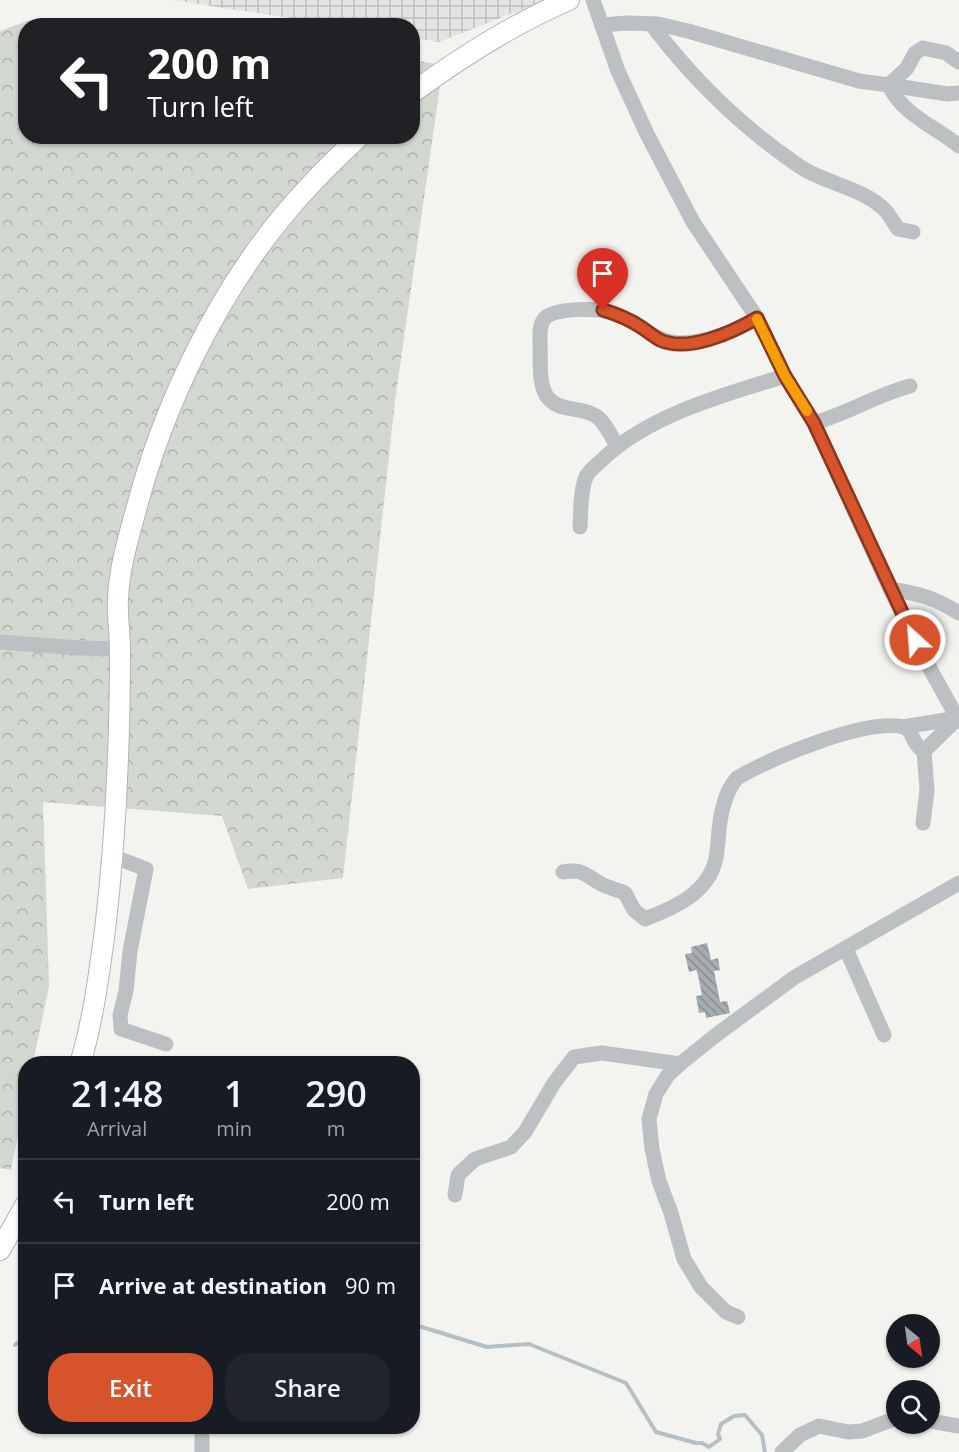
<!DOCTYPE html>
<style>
:root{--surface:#171b24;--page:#20242c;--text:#f1f3f6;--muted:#9ea1a6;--line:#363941;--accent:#d7532c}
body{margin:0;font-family:"Open Sans",sans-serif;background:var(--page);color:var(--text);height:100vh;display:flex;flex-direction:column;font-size:22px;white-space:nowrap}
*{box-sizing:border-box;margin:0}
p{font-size:20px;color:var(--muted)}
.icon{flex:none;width:33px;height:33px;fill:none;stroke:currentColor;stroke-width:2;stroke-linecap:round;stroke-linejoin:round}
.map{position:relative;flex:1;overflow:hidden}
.panel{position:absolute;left:18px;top:1056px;width:402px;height:378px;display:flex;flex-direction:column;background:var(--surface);border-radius:24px;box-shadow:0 2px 4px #0004}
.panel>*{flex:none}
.top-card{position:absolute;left:18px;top:18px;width:402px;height:126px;border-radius:24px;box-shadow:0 2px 4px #0004;background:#202124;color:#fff;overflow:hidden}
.needle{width:39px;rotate:151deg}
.controls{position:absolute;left:886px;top:1314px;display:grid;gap:12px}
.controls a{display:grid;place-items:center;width:54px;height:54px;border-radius:50%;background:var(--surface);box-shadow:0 2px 4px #0004;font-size:30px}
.pin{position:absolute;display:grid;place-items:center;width:51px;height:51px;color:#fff;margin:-62px -26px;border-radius:50% 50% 50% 0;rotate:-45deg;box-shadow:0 0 6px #0007}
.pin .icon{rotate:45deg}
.me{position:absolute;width:66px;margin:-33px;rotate:334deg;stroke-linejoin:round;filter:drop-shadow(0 0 4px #0008)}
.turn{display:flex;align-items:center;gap:21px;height:126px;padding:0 30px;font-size:27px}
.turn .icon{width:78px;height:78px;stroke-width:2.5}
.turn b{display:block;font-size:42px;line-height:51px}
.eta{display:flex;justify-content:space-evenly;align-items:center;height:102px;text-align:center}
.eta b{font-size:36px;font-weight:600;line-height:42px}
.action{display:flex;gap:12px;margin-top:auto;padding:12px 30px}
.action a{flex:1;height:69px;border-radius:24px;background:var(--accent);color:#fff;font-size:24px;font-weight:600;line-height:69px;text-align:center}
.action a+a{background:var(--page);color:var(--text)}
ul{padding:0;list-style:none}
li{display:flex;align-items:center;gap:18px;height:84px;padding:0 30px;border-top:2px solid var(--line)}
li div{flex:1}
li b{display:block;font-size:22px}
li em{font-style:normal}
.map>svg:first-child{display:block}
</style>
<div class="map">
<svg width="959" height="1452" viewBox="0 0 959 1452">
<defs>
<pattern id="industrial-grid" width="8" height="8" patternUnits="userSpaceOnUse" patternTransform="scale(1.5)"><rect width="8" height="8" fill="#e4e5e3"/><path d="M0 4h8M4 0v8" fill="none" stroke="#bcbebd"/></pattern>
<pattern id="forest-crowns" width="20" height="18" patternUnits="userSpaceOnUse" patternTransform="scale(1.5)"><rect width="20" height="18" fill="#d2d8cf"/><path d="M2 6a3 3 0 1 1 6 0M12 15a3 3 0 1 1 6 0" fill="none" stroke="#aeb4ad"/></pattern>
<pattern id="building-back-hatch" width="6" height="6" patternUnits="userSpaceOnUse" patternTransform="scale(1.5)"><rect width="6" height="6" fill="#a4acb0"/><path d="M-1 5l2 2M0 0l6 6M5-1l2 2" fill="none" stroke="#899094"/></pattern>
</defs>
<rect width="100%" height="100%" fill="#f3f3ef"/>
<polygon fill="url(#industrial-grid)" points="173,0 546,0 439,42 413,38 412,26 334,25"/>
<polygon fill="url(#forest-crowns)" points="30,20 121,25 26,26 26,136 412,136 413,60 443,65 395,401 343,878 248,889 222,816 43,802 49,986 33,1063 26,1064 25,1100 11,1170 0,1168 0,31"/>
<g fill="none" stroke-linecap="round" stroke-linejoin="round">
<g stroke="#b5c0c5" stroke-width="4">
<polyline points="412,1324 487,1347 529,1344 626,1383 656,1432 696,1443 702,1443 709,1447 720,1439 718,1434 721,1424 734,1416 745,1415 762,1435 765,1452"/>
<polyline points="15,1345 26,1336"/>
</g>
</g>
<polygon fill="url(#building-back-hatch)" points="707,943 711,960 718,958 720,970 714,971 720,1002 727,1001 730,1013 706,1018 705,1012 699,1013 696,996 702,995 698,975 696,970 689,972 685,954 692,953 691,947"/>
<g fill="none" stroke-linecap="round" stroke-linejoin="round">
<defs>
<g id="major">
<path d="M412 93C460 58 515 23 569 0"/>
<path d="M80 1064C93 1021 99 975 105 930 116 837 120 743 120 649 120 633 117 616 118 599 119 569 128 539 136 510 163 407 215 298 283 216 306 188 333 161 360 136"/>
<polyline points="0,1250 26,1204"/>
</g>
</defs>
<use href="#major" stroke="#b0b4b7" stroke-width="22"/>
<g stroke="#bcc0c3" stroke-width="15">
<polyline points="593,0 618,71 647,134 693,222 757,318 785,376 814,423 890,589 923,656 959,721"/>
<path d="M651 24C692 78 743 128 799 166 825 184 862 187 885 210 890 216 894 223 898 229L913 232"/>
<polyline points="602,25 627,23 658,24 688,31 859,81 889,85 907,68 915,53 923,48 946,53 959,62"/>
<path d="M889 85C902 115 936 127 959 146"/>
<polyline points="889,85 948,94 959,93"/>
<path d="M814 423C849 413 876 395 910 386"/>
<path d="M617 446C611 436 605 422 596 416 581 406 557 413 546 395 538 381 541 358 540 341 540 334 539 326 544 319 554 307 600 308 614 313 637 321 655 343 680 343 708 343 733 332 757 318"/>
<path d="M580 527C581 510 580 492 586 477 589 470 597 465 602 460 649 415 723 395 785 376"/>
<path d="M890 589C920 594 933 597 959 613"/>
<polyline points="0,642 79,648 120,649"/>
<polyline points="903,727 958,718"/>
<polyline points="923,823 927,790 924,751"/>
<polyline points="112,856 146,869 130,951 126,991 120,1015 121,1029 166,1044"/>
<path d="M563 872C581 869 583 873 598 882 605 887 616 889 625 893L634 910 645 919C674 908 709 893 716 858 719 841 718 824 723 807 726 796 729 787 737 778 772 758 865 718 904 727 913 730 912 745 924 751L958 718"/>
<polyline points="846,949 884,1035"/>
<polyline points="455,1195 458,1175 475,1159 511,1147 525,1132 554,1083 574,1057 602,1053 680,1064"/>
<polyline points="738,1317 726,1312 701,1287 684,1259 671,1213 659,1181 652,1149 649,1119 656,1094 668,1075 680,1064 716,1035 795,977 959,883"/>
<polyline points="930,1421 959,1426"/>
<polyline points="202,1452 202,1426"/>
<polyline points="782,1452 800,1435 819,1426 848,1432 862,1431 897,1418"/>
</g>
<use href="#major" stroke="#fff" stroke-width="20"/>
</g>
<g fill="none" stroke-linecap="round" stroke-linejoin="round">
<defs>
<path id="route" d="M603 310C616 314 629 319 641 327 647 331 653 336 660 340 688 353 733 332 757 318L785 376 814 423 915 640"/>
</defs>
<use href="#route" stroke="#8c361d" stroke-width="15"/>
<use href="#route" stroke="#d7532c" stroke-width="10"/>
<polyline stroke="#f59e0b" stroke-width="10" points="757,319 785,376 807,411"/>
</g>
</svg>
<div class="controls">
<a><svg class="needle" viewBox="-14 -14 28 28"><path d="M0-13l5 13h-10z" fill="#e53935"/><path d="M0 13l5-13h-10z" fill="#9ea1a6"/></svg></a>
<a><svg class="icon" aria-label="search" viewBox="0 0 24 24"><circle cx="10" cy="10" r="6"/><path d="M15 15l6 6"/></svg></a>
</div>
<div class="pin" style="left:603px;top:310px;background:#d93025"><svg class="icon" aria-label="arrive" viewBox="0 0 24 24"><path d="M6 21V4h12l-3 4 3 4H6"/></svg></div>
<svg class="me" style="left:915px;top:640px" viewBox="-20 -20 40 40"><circle r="17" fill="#d7532c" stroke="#fff" stroke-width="3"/><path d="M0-11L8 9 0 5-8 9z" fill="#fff"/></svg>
<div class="top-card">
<div class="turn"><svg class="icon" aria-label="left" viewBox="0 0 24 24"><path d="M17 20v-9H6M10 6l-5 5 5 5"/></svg><div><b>200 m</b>Turn left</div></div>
</div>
<section class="panel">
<div class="eta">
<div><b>21:48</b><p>Arrival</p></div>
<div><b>1</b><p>min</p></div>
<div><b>290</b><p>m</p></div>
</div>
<ul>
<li><svg class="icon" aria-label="left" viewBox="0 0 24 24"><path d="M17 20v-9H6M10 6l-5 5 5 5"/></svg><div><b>Turn left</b></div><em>200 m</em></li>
<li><svg class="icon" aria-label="arrive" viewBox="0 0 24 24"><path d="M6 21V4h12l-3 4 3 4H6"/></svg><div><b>Arrive at destination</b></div><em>90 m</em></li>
</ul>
<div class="action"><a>Exit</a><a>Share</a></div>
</section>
</div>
